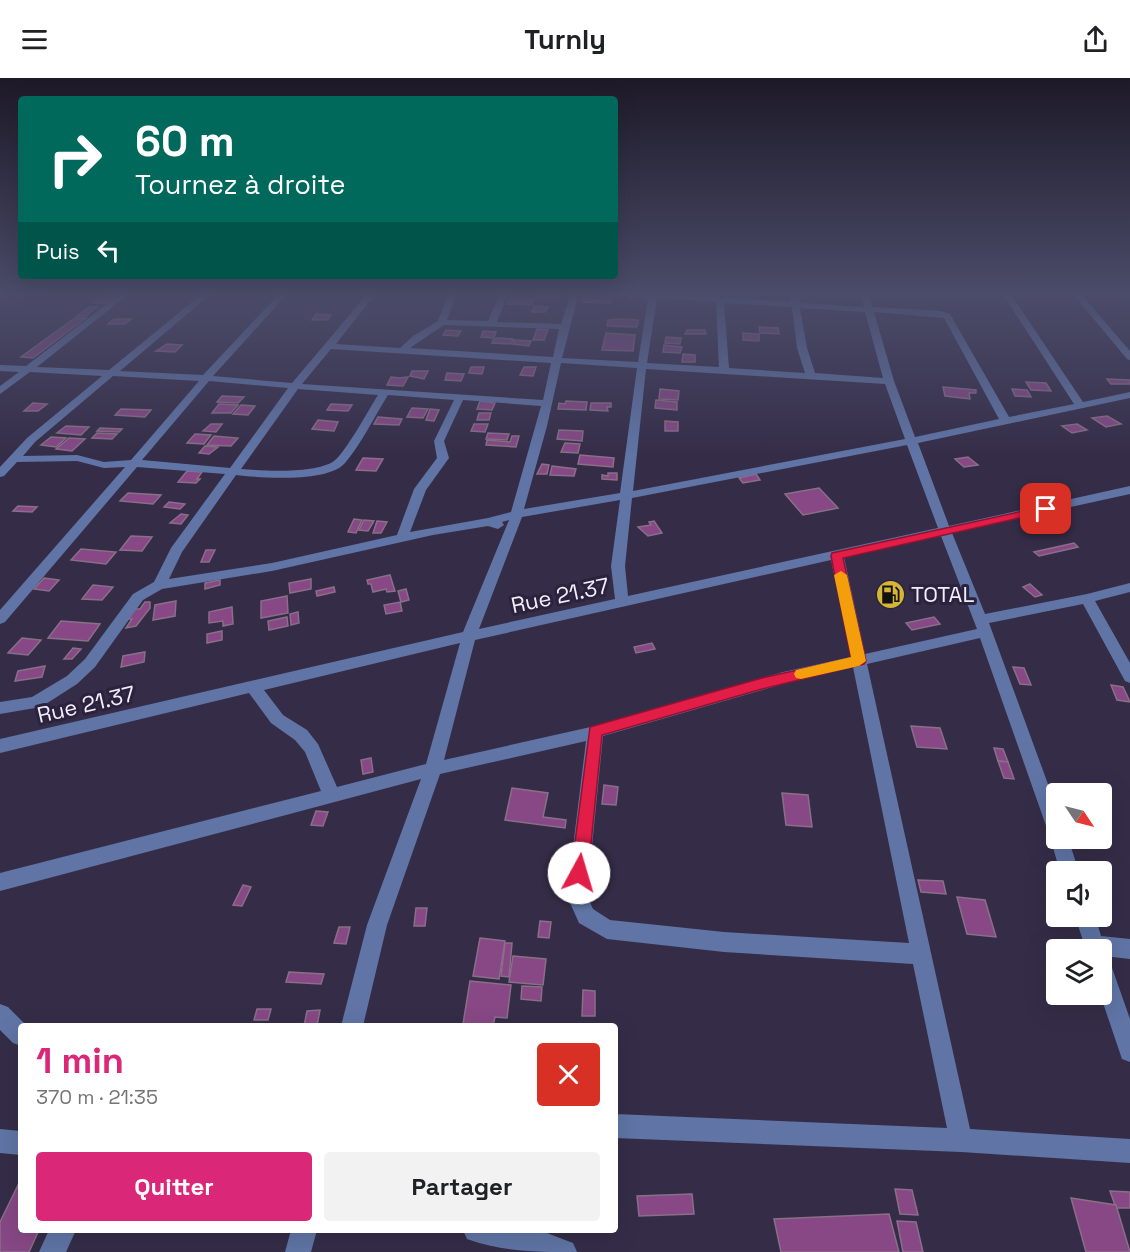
<!DOCTYPE html>
<html lang="fr">
<meta charset="utf-8">
<style>
:root{--surface:#fff;--page:#f2f2f2;--text:#202124;--muted:#757577;--accent:#db2777}
body{margin:0;font-family:"Space Grotesk",sans-serif;background:var(--page);color:var(--text);height:100vh;display:flex;flex-direction:column;font-size:22px;white-space:nowrap}
*{box-sizing:border-box;margin:0}
p{font-size:20px;color:var(--muted)}
.icon{flex:none;width:33px;height:33px;fill:none;stroke:currentColor;stroke-width:2;stroke-linecap:round;stroke-linejoin:round}
.map{position:relative;flex:1;overflow:hidden}
.panel{position:absolute;left:18px;top:945px;width:600px;height:210px;display:flex;flex-direction:column;background:var(--surface);border-radius:6px;box-shadow:0 6px 24px #0002}
.panel>*{flex:none}
.banner{position:absolute;left:18px;top:18px;width:600px;height:183px;border-radius:6px;box-shadow:0 6px 24px #0002;background:#00695c;color:#fff;overflow:hidden}
.needle{width:39px;rotate:125deg}
.tools{position:absolute;left:1046px;top:705px;display:grid;gap:12px}
.tools a{display:grid;place-items:center;width:66px;height:66px;border-radius:6px;background:var(--surface);box-shadow:0 6px 24px #0002;font-size:30px}
.pin{position:absolute;display:grid;place-items:center;width:51px;height:51px;color:#fff;margin:-26px;border-radius:12px;box-shadow:0 3px 9px #0006}
.me{position:absolute;width:66px;margin:-33px;rotate:6deg;stroke-linejoin:round;filter:drop-shadow(0 0 4px #0008)}
.turn{display:flex;align-items:center;gap:21px;height:126px;padding:0 18px;font-size:27px}
.turn .icon{width:78px;height:78px;stroke-width:2.5}
.turn b{display:block;font-size:42px;line-height:51px}
.then{display:flex;align-items:center;height:57px;padding:0 18px;background:#0003;gap:12px;font-size:22px}
.round{display:grid;place-items:center;flex:none;width:63px;height:63px;border-radius:6px;background:var(--page)}
.summary{display:flex;align-items:center;justify-content:space-between;height:102px;padding:0 18px}
h1{font-size:36px;font-weight:600;line-height:45px;color:var(--accent)}
.action{display:flex;gap:12px;margin-top:auto;padding:12px 18px}
.action a{flex:1;height:69px;border-radius:6px;background:var(--accent);color:#fff;font-size:24px;font-weight:600;line-height:69px;text-align:center}
.action a+a{background:var(--page);color:var(--text)}
header{display:flex;justify-content:space-between;align-items:center;height:78px;padding:0 18px;background:var(--surface);font-size:27px;font-weight:600}
.map>svg:first-child{display:block}
</style>
<header><svg class="icon" aria-label="menu" viewBox="0 0 24 24"><path d="M4 6h16M4 12h16M4 18h16"/></svg>Turnly<svg class="icon" aria-label="share" viewBox="0 0 24 24"><path d="M12 15V3M7 8l5-5 5 5M5 13v7h14v-7"/></svg></header>
<div class="map">
<svg width="1130" height="1174" viewBox="0 0 1130 1174">
<rect width="100%" height="100%" fill="#352d48"/>
<g fill="#874885" stroke="#896f87" stroke-width="1.5">
<polygon points="107,215 119,215 106,226 94,225"/>
<polygon points="539,215 541,215 557,216 556,221 537,220"/>
<polygon points="584,216 612,218 610,225 582,224"/>
<polygon points="510,219 535,220 532,227 507,226"/>
<polygon points="534,228 548,229 545,234 532,234"/>
<polygon points="89,229 97,229 86,238 77,238"/>
<polygon points="316,236 331,237 327,242 312,242"/>
<polygon points="75,240 86,240 33,280 21,279"/>
<polygon points="114,241 131,241 125,246 108,246"/>
<polygon points="620,241 638,242 637,249 607,248 608,242"/>
<polygon points="759,249 778,250 779,256 760,255"/>
<polygon points="537,251 548,252 544,262 533,262"/>
<polygon points="446,252 461,253 458,258 443,257"/>
<polygon points="687,252 705,252 706,256 685,256"/>
<polygon points="483,253 496,254 494,260 481,259"/>
<polygon points="606,255 635,257 633,273 602,272"/>
<polygon points="743,255 759,256 759,263 743,262"/>
<polygon points="666,259 681,260 680,266 665,265"/>
<polygon points="494,261 498,260 513,261 511,266 492,265"/>
<polygon points="514,262 531,263 529,268 513,266"/>
<polygon points="167,266 182,267 175,274 156,273"/>
<polygon points="664,267 682,269 680,275 663,274"/>
<polygon points="683,276 695,277 695,284 682,284"/>
<polygon points="471,289 484,289 482,296 469,295"/>
<polygon points="524,289 536,289 533,298 520,297"/>
<polygon points="412,293 428,293 424,301 410,298"/>
<polygon points="447,295 464,296 461,303 445,302"/>
<polygon points="391,299 399,300 408,299 403,308 387,307"/>
<polygon points="1107,301 1130,302 1130,306 1111,306"/>
<polygon points="1026,304 1046,305 1051,313 1031,312"/>
<polygon points="943,309 976,312 976,315 969,315 970,321 945,318"/>
<polygon points="660,311 679,313 678,322 659,321"/>
<polygon points="1012,311 1027,312 1031,319 1015,318"/>
<polygon points="222,318 244,319 238,325 217,324"/>
<polygon points="656,322 677,324 677,332 655,330"/>
<polygon points="480,323 495,325 492,332 477,331"/>
<polygon points="566,323 587,324 586,332 558,331 559,325 565,326"/>
<polygon points="33,325 47,326 38,333 24,333"/>
<polygon points="591,325 611,325 611,329 607,329 608,333 590,332"/>
<polygon points="219,326 238,327 231,335 212,335"/>
<polygon points="331,326 352,327 348,333 327,332"/>
<polygon points="241,327 255,328 248,337 233,336"/>
<polygon points="412,330 428,331 423,340 407,339"/>
<polygon points="121,331 151,332 145,339 115,337"/>
<polygon points="430,331 439,332 434,343 426,342"/>
<polygon points="479,335 491,335 489,342 477,342"/>
<polygon points="1107,338 1121,346 1106,349 1092,340"/>
<polygon points="378,339 402,341 399,347 374,346"/>
<polygon points="318,342 338,344 334,353 312,351"/>
<polygon points="665,343 678,344 678,353 665,353"/>
<polygon points="211,346 222,346 216,354 203,353"/>
<polygon points="474,346 488,346 485,354 471,353"/>
<polygon points="1077,346 1087,352 1072,355 1062,348"/>
<polygon points="66,348 89,349 81,357 57,355"/>
<polygon points="100,350 122,351 119,354 97,353"/>
<polygon points="559,352 583,353 582,363 557,361"/>
<polygon points="97,355 117,356 112,361 92,360"/>
<polygon points="488,355 509,356 507,362 486,361"/>
<polygon points="195,356 211,357 204,366 187,365"/>
<polygon points="214,358 238,360 231,368 207,367"/>
<polygon points="512,358 519,358 516,369 486,367 487,362 510,364"/>
<polygon points="51,359 66,360 56,369 41,367"/>
<polygon points="69,360 85,361 72,373 56,371"/>
<polygon points="565,365 580,366 578,375 561,374"/>
<polygon points="205,368 218,369 209,376 199,375"/>
<polygon points="580,377 614,380 613,389 578,386"/>
<polygon points="968,379 978,387 964,389 955,381"/>
<polygon points="363,380 383,381 376,393 356,392"/>
<polygon points="542,386 549,387 547,396 537,396"/>
<polygon points="552,388 576,391 574,398 550,397"/>
<polygon points="187,393 202,394 197,401 200,401 196,405 178,404"/>
<polygon points="608,395 617,395 617,402 602,401 602,397 608,398"/>
<polygon points="756,396 760,402 743,405 739,400"/>
<polygon points="819,410 838,430 803,437 785,416"/>
<polygon points="128,415 161,417 153,426 120,423"/>
<polygon points="169,424 185,426 180,431 164,429"/>
<polygon points="18,428 37,429 32,434 13,433"/>
<polygon points="181,436 188,437 181,446 170,445"/>
<polygon points="354,441 362,442 356,455 348,454"/>
<polygon points="364,442 374,443 368,453 359,452"/>
<polygon points="377,443 387,444 381,455 373,455"/>
<polygon points="654,443 662,455 648,458 638,449 651,447 649,444"/>
<polygon points="131,458 152,459 142,473 120,472"/>
<polygon points="1074,465 1078,469 1039,478 1034,474"/>
<polygon points="81,471 116,474 106,486 71,482"/>
<polygon points="206,472 215,472 209,484 201,484"/>
<polygon points="390,497 395,513 387,514 386,511 373,514 371,506 368,506 367,502"/>
<polygon points="44,500 59,502 49,513 34,511"/>
<polygon points="311,501 311,511 290,515 289,505"/>
<polygon points="220,502 220,507 205,511 205,505"/>
<polygon points="1030,506 1042,517 1035,519 1023,509"/>
<polygon points="93,507 113,509 102,522 82,521"/>
<polygon points="334,509 335,514 317,518 316,513"/>
<polygon points="406,511 409,522 401,524 398,513"/>
<polygon points="287,518 288,535 261,540 261,523"/>
<polygon points="176,523 175,538 153,542 155,527"/>
<polygon points="145,524 150,524 150,530 136,548 126,550 132,541 126,541 134,531 140,531"/>
<polygon points="400,524 402,533 386,536 384,527"/>
<polygon points="232,529 233,546 223,548 223,543 209,545 209,534"/>
<polygon points="298,534 299,545 291,547 290,536"/>
<polygon points="287,539 288,548 269,552 268,543"/>
<polygon points="934,539 940,546 912,552 906,545"/>
<polygon points="61,543 100,546 88,563 48,560"/>
<polygon points="222,553 222,562 207,565 207,556"/>
<polygon points="22,560 41,562 28,577 8,575"/>
<polygon points="652,565 655,571 636,575 634,569"/>
<polygon points="73,570 81,571 72,581 64,581"/>
<polygon points="145,574 144,584 121,589 123,578"/>
<polygon points="45,588 42,599 15,603 18,593"/>
<polygon points="1013,589 1024,590 1031,607 1020,606"/>
<polygon points="1111,607 1123,609 1130,624 1117,622"/>
<polygon points="911,648 940,650 947,671 917,669"/>
<polygon points="994,670 1003,671 1008,684 998,683"/>
<polygon points="371,680 373,694 363,696 361,682"/>
<polygon points="998,683 1008,684 1014,701 1004,700"/>
<polygon points="604,707 618,709 616,727 602,726"/>
<polygon points="512,710 548,715 543,739 566,742 565,750 505,742"/>
<polygon points="782,715 808,717 812,749 786,747"/>
<polygon points="316,733 328,734 323,748 311,747"/>
<polygon points="918,802 943,803 946,816 921,814"/>
<polygon points="243,807 251,809 242,828 233,827"/>
<polygon points="957,819 985,822 996,859 967,856"/>
<polygon points="416,830 427,830 425,848 414,848"/>
<polygon points="540,843 551,844 549,860 538,859"/>
<polygon points="339,849 350,849 346,866 334,865"/>
<polygon points="480,860 505,863 499,901 473,898"/>
<polygon points="505,865 512,865 509,899 501,898"/>
<polygon points="513,878 546,881 543,907 509,904"/>
<polygon points="289,894 324,896 321,906 286,904"/>
<polygon points="470,903 511,907 507,940 495,939 493,948 463,946"/>
<polygon points="522,908 542,909 541,923 521,921"/>
<polygon points="583,912 595,913 595,938 582,938"/>
<polygon points="257,931 271,931 268,942 254,942"/>
<polygon points="320,932 317,948 304,948 307,933"/>
<polygon points="21,1101 21,1152 39,1152 29,1174 0,1174 0,1144"/>
<polygon points="895,1111 912,1112 918,1137 900,1136"/>
<polygon points="1110,1113 1130,1114 1130,1130 1116,1130"/>
<polygon points="692,1116 694,1136 639,1138 637,1118"/>
<polygon points="1071,1120 1116,1127 1130,1174 1086,1174"/>
<polygon points="889,1136 899,1174 781,1174 774,1141"/>
<polygon points="897,1143 916,1144 923,1174 903,1174"/>
</g>
<g fill="none" stroke-linecap="round" stroke-linejoin="round">
<g fill="#6075a6" fill-rule="evenodd">
<path d="M121 215H130L37 289 109 292 203 215H212L120 293 203 297 280 215H288L213 298 292 305 368 215H376L336 266 400 270 413 258 438 243 449 215H457L447 242 488 243 500 215H508L497 244 561 246 571 215H579L562 280 638 284 648 220 610 217 606 215H654L791 224 790 215H798L800 225 864 229 860 215H868L872 229 941 233 950 236 1009 339 1074 326 1002 215H1010L1083 324 1130 314V320L918 365 949 448 1130 408V416L952 455 985 536 1087 516 1130 505V514L1095 523 1130 585V605L1125 603 1083 526 989 545 1056 728V760H1068L1079 794H1060L1050 759 980 560 867 586 970 1051 1130 1061V1085L961 1074 615 1060V1036L947 1050 913 886 724 874 607 861 579 845 567 818 586 663 440 696 387 847 363 948H341L367 847 421 701 0 813V795L321 713 305 674 295 662 271 645 249 615 0 675V661L463 554 509 442 502 444 504 447 498 451 488 448 433 457 272 493 162 511 143 522 95 589 77 606 41 629 0 636V624L32 619 67 598 85 581 133 516 154 504 171 470 225 396 137 389 5 544 0 546V532L125 389 104 390 77 383 17 384 4 398 0 399V389L27 360 102 298 30 294 0 316V308L19 294 0 293V287L26 288ZM657 220 716 224 719 289 647 285ZM724 225 792 229 797 270 805 295 729 290ZM800 230 865 234 883 300 815 295 807 270ZM874 234 944 240 999 341 915 359 894 303ZM444 247 559 251 553 279 410 270ZM331 271 551 285 543 322 302 306ZM561 285 637 290 620 415 524 431 547 348ZM646 291 885 306 905 361 633 413ZM113 298 199 303 131 382 104 384 77 377 23 378 35 364ZM209 303 288 310 230 390 142 382ZM298 311 378 317C369 331 346 374 334 383 315 396 264 393 241 391ZM388 317 454 322 434 363 437 380 414 411 397 457 272 485 169 501 182 474 236 397C261 400 328 405 345 385 362 365 374 339 388 317ZM463 322 541 328 511 434 488 440 410 454 426 412 449 380 444 363ZM907 367 938 450 628 518 625 488 632 420ZM620 422 611 488 615 521 479 551 522 439ZM941 458 977 551 865 576 844 479ZM831 482 851 579 783 594 595 648 444 682 475 562ZM460 565 426 686 337 709 318 666 307 652 283 637 264 612ZM853 589 909 865 724 854 610 842 593 831 587 818 603 658 783 606Z"/>
<polygon points="1072,215 1080,215 1130,273 1130,282 1127,281"/>
<polygon points="1075,838 1095,838 1101,858 1130,861 1130,881 1104,878 1108,880 1111,887 1130,941 1130,984 1122,981 1100,916 1101,872 1086,872"/>
<polygon points="0,926 8,929 27,948 21,948 21,968 13,965 0,952"/>
<polygon points="0,1051 21,1053 21,1077 0,1075"/>
<polygon points="49,1152 76,1152 66,1174 39,1174"/>
<polygon points="291,1152 317,1152 311,1174 285,1174"/>
<path d="M463 1152H539L573 1165 577 1174C540 1174 502 1174 467 1161Z"/>
</g>
</g>
<linearGradient id="sky" x2="0" y2="1"><stop stop-color="#1d1928"/><stop offset="0.57" stop-color="#4b4c6a"/><stop offset="1" stop-color="#4b4c6a" stop-opacity="0"/></linearGradient>
<rect width="1130" height="379" fill="url(#sky)"/>
<polygon fill="#e11d48" stroke="#92132f" stroke-width="1.5" points="1046,428 1050,429 1050,433 843,480 866,583 864,586 762,611 602,657 588,795 586,800 579,803 573,800 571,795 590,649 762,600 851,580 831,478 832,475"/>
<polygon fill="#f59e0b" points="841,493 847,497 866,583 859,588 801,601 796,600 794,596 796,592 851,579 834,497"/>
<defs>
<symbol id="fuel-disc" viewBox="-11 -11 22 22"><circle r="9.5" fill="#d5b535" stroke="#2b233d"/><path d="M-5.5-6h7V0h2V4h1.3V-2.5L3-4.5l.8-.8L6-3V5H2.5V1h-1V6h-7ZM-4.2-4.7v3.2H.2V-4.7Z" fill="#111"/></symbol>
</defs>
<g fill-rule="evenodd">
<use href="#fuel-disc" x="874" y="500" width="33" height="33"/>
</g>
<g text-anchor="middle" stroke-width="6" stroke-linejoin="round" paint-order="stroke">
<g font-size="22" fill="#f2eefc" stroke="#2b233d" text-anchor="start">
<text x="911" y="524">TOTAL</text>
</g>
<g font-size="22" fill="#f2eefc" stroke="#2b233d">
<text transform="translate(560 517) rotate(-12)" y="8">Rue 21.37</text>
<text transform="translate(86 626) rotate(-13)" y="8">Rue 21.37</text>
</g>
</g>
</svg>
<div class="tools">
<a><svg class="needle" viewBox="-14 -14 28 28"><path d="M0-13l5 13h-10z" fill="#e53935"/><path d="M0 13l5-13h-10z" fill="#757577"/></svg></a>
<a><svg class="icon" aria-label="sound" viewBox="0 0 24 24"><path d="M4 9h4l5-4v14l-5-4H4zM17 9q2 3 0 6"/></svg></a>
<a><svg class="icon" aria-label="layers" viewBox="0 0 24 24"><path d="M12 4l9 5-9 5-9-5zM3 14l9 5 9-5"/></svg></a>
</div>
<div class="pin" style="left:1046px;top:431px;background:#d93025"><svg class="icon" aria-label="arrive" viewBox="0 0 24 24"><path d="M6 21V4h12l-3 4 3 4H6"/></svg></div>
<svg class="me" style="left:579px;top:795px" viewBox="-20 -20 40 40"><circle r="19" fill="#fff"/><path d="M0-13L10 11 0 6-10 11z" fill="#e11d48"/></svg>
<div class="banner">
<div class="turn"><svg class="icon" aria-label="right" viewBox="0 0 24 24"><path d="M7 20v-9h11M14 6l5 5-5 5"/></svg><div><b>60 m</b>Tournez à droite</div></div>
<div class="then">Puis<svg class="icon" aria-label="left" viewBox="0 0 24 24"><path d="M17 20v-9H6M10 6l-5 5 5 5"/></svg></div>
</div>
<section class="panel">
<div class="summary"><div><h1>1 min</h1><p>370 m · 21:35</p></div><a class="round" style="background:#d93025;color:#fff"><svg class="icon" aria-label="close" viewBox="0 0 24 24"><path d="M6 6l12 12M18 6L6 18"/></svg></a></div>
<div class="action"><a>Quitter</a><a>Partager</a></div>
</section>
</div>
